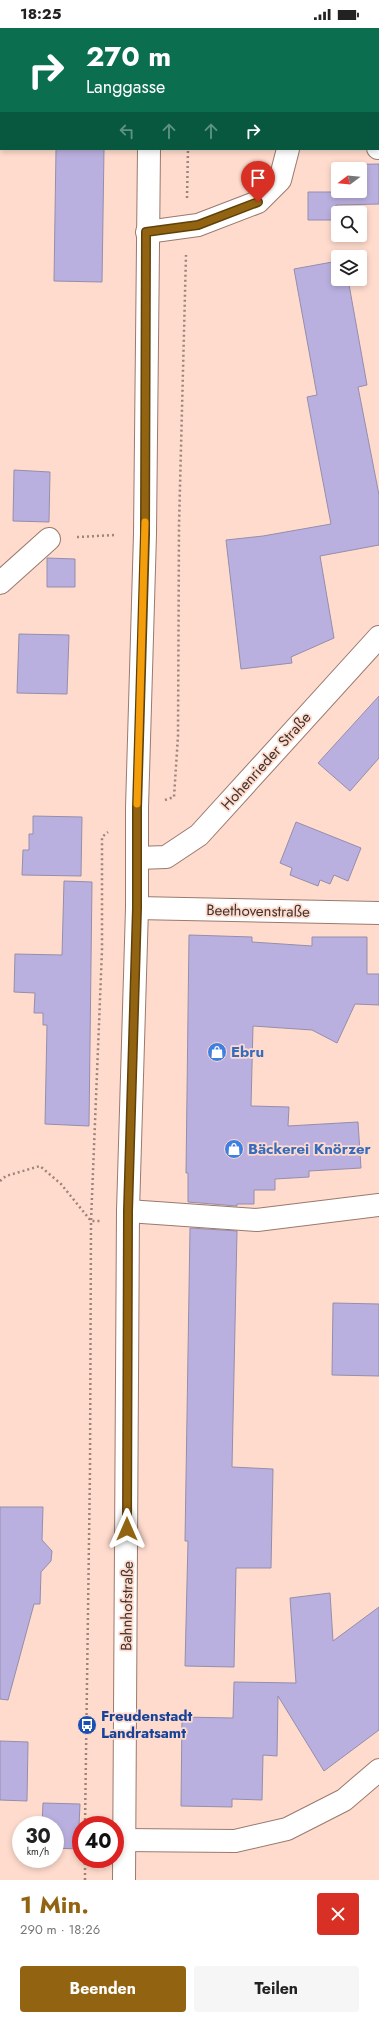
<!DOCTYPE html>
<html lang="de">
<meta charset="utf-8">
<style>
:root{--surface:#fff;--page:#f6f6f6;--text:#222;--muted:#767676;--accent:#926411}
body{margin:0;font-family:Jost,sans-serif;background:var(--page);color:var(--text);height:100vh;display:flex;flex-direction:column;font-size:15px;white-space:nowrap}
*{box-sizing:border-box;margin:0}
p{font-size:13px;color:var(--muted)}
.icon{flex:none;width:22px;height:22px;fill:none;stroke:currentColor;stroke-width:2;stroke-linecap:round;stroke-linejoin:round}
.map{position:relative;height:1852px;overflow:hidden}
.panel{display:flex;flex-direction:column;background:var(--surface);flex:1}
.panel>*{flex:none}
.top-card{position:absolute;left:0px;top:0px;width:379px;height:122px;box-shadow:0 2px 6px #0003;background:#0b6e4f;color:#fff;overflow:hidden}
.needle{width:26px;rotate:254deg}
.controls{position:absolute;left:331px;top:134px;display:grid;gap:8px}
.controls a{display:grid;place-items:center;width:36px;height:36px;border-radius:4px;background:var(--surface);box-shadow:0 2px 6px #0003;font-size:20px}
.speed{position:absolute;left:12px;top:1788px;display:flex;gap:8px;font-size:20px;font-weight:700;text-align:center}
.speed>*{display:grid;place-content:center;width:52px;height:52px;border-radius:50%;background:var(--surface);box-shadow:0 2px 6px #0003;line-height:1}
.speed small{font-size:10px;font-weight:400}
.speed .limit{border:6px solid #d22;background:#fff;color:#111}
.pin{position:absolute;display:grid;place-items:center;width:34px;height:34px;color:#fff;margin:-41px -17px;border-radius:50% 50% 50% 0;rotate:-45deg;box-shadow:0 0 4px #0007}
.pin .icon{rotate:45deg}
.me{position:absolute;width:44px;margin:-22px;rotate:0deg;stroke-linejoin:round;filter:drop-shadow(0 0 3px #0008)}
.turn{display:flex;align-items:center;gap:14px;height:84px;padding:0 20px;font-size:18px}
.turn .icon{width:52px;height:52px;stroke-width:2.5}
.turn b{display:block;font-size:28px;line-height:34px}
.lanes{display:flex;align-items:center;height:38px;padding:0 20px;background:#0003;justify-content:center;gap:20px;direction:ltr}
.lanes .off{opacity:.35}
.round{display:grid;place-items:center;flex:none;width:42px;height:42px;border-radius:4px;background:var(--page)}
.head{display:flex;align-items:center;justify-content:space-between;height:68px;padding:0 20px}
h1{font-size:24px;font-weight:700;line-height:30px;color:var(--accent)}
.cta{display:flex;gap:8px;margin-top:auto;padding:8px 20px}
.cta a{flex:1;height:46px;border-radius:4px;background:var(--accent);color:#fff;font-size:16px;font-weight:700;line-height:46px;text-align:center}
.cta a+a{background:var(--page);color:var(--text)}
.status{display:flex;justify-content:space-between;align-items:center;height:28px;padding:0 20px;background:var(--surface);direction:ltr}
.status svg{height:11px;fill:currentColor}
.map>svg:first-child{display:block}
</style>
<div class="status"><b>18:25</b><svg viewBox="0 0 49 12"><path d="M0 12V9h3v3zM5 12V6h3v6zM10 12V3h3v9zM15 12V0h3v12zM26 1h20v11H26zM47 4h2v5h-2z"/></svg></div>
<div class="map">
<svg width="379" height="1852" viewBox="0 0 379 1852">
<rect width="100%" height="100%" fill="#fedbcd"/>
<g fill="#bab0df" stroke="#948eac" fill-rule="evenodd">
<polygon points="56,121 104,121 102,254 54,253"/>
<path d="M379 136V176L336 177V192H308V164H334L333 137ZM338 141H360V163H338Z"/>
<polygon points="338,233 338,251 348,251 367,357 358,359 379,467 379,517 320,528 334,610 291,629 292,635 241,641 226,512 263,508 331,496 307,369 317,367 294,241"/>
<polygon points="14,442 50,444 49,494 13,493"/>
<polygon points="47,530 75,531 75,559 47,559"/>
<polygon points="19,606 69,607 67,666 17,665"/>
<polygon points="379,668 379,730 350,763 318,735"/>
<polygon points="33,788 82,789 81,848 22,847 23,822 29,822 29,806 33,806"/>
<polygon points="296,794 361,820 348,853 334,847 330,856 320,852 318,858 290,847 292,840 280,835"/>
<polygon points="64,853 92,854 89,1098 45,1096 47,997 43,997 43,985 34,985 35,965 14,964 15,926 62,927"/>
<polygon points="189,907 252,909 252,914 312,918 312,909 367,909 367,946 379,946 379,977 355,976 337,1015 312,1002 253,998 251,1078 289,1079 288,1098 358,1094 361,1140 309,1143 309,1149 275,1151 275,1162 254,1162 254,1176 237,1176 237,1178 188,1174 188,1145 186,1145"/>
<polygon points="190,1200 237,1203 232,1439 273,1441 271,1540 236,1540 234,1639 185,1638 188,1513 185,1513"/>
<polygon points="333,1275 379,1276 379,1348 332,1347"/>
<polygon points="0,1479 43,1479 42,1512 52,1523 51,1533 41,1544 40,1576 34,1576 8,1672 0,1671"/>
<polygon points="330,1565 333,1613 379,1579 379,1702 324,1743 278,1668 277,1728 263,1727 262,1772 232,1771 232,1779 181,1778 182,1689 233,1690 234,1654 296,1655 290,1570"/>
<polygon points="0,1713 28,1714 27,1773 0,1772"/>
<polygon points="43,1775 80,1776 78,1821 55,1820 55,1797 42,1797"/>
</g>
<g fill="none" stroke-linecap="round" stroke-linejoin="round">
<defs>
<g id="minor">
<polyline points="152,1 152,0"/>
<polyline points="308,1 308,0"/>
<polyline points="378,120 379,120"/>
<polyline points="147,204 198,197 258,174 280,152 288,121"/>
<polyline points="0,555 49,511"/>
<polyline points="137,830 166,829 199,807 379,609"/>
<polyline points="137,880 379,885"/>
<polyline points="128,1183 257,1192 379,1177"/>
<polyline points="124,1812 235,1813 287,1801 344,1772 379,1742"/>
<polyline points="124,1852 128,1183 137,880 137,780 145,506 149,121"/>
</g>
</defs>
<use href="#minor" stroke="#997a6d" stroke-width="24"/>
<g stroke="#9c847a" stroke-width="2.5" stroke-dasharray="2 3" stroke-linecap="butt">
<polyline points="191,1 191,0"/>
<polyline points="187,170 188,121"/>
<polyline points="77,509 116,507"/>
<polyline points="165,772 174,769 178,708 179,497 186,227"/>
<polyline points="0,1153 6,1148 40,1138 61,1156 91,1193 100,1193"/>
<polyline points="85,1797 90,1441 91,1193 102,922 102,809 108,804"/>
<polyline points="85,1852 85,1831"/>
</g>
<use href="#minor" stroke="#fff" stroke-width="22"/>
</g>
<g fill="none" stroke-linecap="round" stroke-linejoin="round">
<defs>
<polyline id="route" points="127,1501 128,1183 137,880 137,780 145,506 146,204 198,197 258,174"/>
</defs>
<use href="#route" stroke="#5f410b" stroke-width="10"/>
<use href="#route" stroke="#926411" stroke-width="7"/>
<polyline stroke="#f59e0b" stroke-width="7" points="137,776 145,494"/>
</g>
<defs>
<symbol id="shop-disc" viewBox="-11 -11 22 22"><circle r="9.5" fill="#3f7fe0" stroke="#fedbcd"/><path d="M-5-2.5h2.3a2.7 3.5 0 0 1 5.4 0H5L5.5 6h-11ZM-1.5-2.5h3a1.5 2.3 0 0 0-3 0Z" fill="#fff"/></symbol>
<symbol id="bus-disc" viewBox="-11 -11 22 22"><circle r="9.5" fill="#1a4fb4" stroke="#fedbcd"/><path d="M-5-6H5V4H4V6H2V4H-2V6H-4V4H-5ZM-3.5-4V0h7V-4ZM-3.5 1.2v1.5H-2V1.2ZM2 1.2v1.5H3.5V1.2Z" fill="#fff"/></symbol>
</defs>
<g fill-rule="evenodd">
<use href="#shop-disc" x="206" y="1013" width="22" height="22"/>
<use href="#shop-disc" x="223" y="1110" width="22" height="22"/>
<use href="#bus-disc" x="76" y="1686" width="22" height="22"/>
</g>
<g text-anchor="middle" stroke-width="3.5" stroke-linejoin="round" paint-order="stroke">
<g font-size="15" fill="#40322d" stroke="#fedbcd">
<text transform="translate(266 733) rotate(-48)" y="5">Hohenrieder Straße</text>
<text transform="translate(258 883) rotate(1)" y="5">Beethovenstraße</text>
<text transform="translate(127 1578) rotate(-89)" y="5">Bahnhofstraße</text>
</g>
<g font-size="15" font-weight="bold" fill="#366cbe" stroke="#fedbcd" text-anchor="start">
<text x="231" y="1029">Ebru</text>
<text x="248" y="1126">Bäckerei Knörzer</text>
</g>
<g font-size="15" font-weight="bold" fill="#164399" stroke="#fedbcd" text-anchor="start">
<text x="101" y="1693">Freudenstadt<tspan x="101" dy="17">Landratsamt</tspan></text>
</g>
</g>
</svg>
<div class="controls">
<a><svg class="needle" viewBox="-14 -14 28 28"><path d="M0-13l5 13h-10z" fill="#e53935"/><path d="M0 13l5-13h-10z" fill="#767676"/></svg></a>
<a><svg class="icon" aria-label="search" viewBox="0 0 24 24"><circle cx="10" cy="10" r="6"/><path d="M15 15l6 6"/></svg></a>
<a><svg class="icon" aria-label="layers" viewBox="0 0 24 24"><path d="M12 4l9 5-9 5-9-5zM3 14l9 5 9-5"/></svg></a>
</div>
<div class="speed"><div>30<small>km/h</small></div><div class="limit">40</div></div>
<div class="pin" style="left:258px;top:174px;background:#d93025"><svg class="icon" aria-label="arrive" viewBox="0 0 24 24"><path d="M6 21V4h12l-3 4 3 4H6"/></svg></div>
<svg class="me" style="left:127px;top:1501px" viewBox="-20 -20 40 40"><path d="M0-17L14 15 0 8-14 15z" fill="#926411" stroke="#fff" stroke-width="4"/></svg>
<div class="top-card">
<div class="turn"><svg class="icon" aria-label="right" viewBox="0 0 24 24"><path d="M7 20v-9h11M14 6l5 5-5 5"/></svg><div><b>270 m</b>Langgasse</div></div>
<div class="lanes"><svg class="icon off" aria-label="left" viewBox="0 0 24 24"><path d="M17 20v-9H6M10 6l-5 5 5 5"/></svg><svg class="icon off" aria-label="ahead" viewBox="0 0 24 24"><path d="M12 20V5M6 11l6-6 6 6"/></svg><svg class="icon off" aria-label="ahead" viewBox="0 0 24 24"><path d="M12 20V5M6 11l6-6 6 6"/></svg><svg class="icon" aria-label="right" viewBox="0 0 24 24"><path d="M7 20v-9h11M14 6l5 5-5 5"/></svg></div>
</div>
</div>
<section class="panel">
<div class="head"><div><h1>1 Min.</h1><p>290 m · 18:26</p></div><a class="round" style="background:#d93025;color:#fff"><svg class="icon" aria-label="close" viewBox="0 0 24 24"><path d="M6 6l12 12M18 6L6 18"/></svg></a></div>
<div class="cta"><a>Beenden</a><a>Teilen</a></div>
</section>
